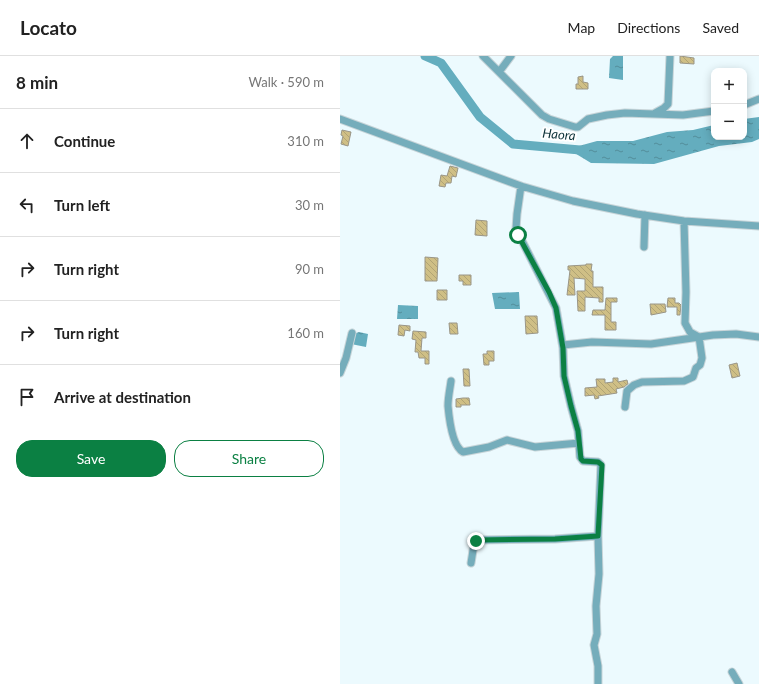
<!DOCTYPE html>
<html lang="en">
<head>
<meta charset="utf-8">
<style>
	body { margin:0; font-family:Lato,sans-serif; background:#f2f2f2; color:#222 }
	.controls { position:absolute; right:12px; top:12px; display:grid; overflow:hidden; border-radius:8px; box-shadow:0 2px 10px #0003 }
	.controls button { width:36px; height:36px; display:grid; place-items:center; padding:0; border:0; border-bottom:1px solid #e0e0e0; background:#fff; color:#222; font:20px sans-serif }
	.stop { position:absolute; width:12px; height:12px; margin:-9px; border:3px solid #0b8043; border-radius:50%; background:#fff }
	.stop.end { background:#0b8043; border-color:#fff; box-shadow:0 1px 4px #0008 }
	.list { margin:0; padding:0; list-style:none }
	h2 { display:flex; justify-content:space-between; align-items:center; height:52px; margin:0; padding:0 16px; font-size:17px }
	h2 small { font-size:13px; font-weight:400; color:#767676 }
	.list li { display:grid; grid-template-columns:26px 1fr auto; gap:12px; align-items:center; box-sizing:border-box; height:64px; padding:0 16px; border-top:1px solid #e0e0e0 }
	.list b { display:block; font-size:15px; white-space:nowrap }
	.list em { font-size:13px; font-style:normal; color:#767676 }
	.actions { display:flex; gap:8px; padding:12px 16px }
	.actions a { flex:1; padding:9px 0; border:1px solid #0b8043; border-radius:16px; text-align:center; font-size:14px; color:#0b8043 }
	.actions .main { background:#0b8043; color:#fff }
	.icon { flex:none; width:22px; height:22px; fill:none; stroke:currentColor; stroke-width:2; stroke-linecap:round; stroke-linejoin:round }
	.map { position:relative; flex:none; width:419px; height:628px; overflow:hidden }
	header { display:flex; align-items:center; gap:24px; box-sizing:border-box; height:56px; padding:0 20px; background:#fff; border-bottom:1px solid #e0e0e0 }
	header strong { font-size:19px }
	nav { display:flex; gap:22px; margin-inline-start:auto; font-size:14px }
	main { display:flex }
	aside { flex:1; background:#fff }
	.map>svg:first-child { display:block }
	.water { fill:url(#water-ripples) }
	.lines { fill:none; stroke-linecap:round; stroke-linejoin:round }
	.river { stroke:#64adbe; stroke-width:9 }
	.building { fill:url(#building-back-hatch); stroke:#9a9688 }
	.minor-casing { stroke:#c7d4d8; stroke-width:9 }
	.minor { stroke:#75adbb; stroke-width:7 }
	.route { stroke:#0b8043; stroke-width:5 }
	.labels { text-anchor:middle; stroke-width:4; stroke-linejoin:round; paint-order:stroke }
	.water-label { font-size:13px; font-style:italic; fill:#0d3239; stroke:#fff }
</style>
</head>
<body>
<header>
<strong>Locato</strong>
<nav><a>Map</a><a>Directions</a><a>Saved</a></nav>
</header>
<main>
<aside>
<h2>8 min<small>Walk · 590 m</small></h2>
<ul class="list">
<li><svg class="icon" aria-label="ahead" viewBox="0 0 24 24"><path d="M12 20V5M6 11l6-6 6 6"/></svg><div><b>Continue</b></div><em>310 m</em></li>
<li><svg class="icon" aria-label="left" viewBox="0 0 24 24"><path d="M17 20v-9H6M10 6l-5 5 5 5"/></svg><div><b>Turn left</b></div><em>30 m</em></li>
<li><svg class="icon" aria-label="right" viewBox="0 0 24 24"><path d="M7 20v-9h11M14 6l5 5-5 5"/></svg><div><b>Turn right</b></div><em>90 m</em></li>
<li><svg class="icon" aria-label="right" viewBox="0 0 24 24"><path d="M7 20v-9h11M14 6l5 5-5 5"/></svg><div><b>Turn right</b></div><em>160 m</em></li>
<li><svg class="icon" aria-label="arrive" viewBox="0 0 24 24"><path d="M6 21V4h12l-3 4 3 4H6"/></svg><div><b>Arrive at destination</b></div></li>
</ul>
<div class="actions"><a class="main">Save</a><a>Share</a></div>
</aside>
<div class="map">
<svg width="419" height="628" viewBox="0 0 419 628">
	<defs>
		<pattern id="water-ripples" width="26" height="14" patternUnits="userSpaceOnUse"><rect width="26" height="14" fill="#64adbe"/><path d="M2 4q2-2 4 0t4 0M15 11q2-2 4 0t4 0" fill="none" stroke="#528d9a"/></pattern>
		<pattern id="building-back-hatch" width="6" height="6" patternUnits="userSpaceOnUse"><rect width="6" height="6" fill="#cfbf86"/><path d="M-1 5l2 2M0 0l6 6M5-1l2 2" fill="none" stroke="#b1a474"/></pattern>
	</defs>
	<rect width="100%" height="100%" fill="#ecfafe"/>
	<!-- water -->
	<path class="water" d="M273 0H283V24L269 22 270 3Z
		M419 61V83L412 86 379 90 314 108 251 107 228 93 257 85H293L327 76 353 74 374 69V81H404V63Z
		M179 236 180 253H155L152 237Z
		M58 249 78 250V263H57Z
		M19 276 28 278 26 291 11 288 14 278Z"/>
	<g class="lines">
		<!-- river -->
		<path class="river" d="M85 0 101 7 140 61 173 88 240 94"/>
	</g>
	<!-- building -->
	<path class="building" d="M340 0 354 2V8L340 7Z
		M243 20V26L248 27V33H236V28H238V21Z
		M2 74 11 76 8 90 1 88 3 80 1 79Z
		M110 110 118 112 116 121 112 120 111 127H106L105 131 99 130 101 119 107 120Z
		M136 164 147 165V180L135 179Z
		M85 201 98 202 97 225H85Z
		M246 208H252L251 215H253V231H263V246H259V242L245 241V255H238L237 235H245V223L234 222 235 239H227L230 214H228V210L246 209Z
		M119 219H131V229H123V225H119Z
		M97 234H107V244H97Z
		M266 242H277V246H271V266H276V274H265V259H252L253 254H265Z
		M328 242H335V247H339L341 249 340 259H337V251H327Z
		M310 248H325L326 256 311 259Z
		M185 260H197L198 277 186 278Z
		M109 267H117L118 278H110Z
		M59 269 70 270V275L65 274 64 280 58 279Z
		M73 275 86 276V282H82L81 295H89V308H85V302H79L78 296H75L76 284 72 283Z
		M147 295H154V305H149V309H144L143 298H147Z
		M397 307 400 320 392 322 389 309Z
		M123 313H129L130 330H124Z
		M273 322H278V326L287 324 288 328 284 331 276 333 277 337 258 340 259 342 255 343 254 339 245 340V332L257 331 256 323H265V327L273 326Z
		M123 342H129L130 349H121V351H116V343Z"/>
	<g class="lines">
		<!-- minor casing -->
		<g class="minor-casing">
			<path id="minor" d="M143 0 202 59 209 63 235 71H238L248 63 267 59 285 57 343 59 374 55
				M159 16 171 0
				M404 49 419 43
				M315 57 324 52 328 48 330 0
				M0 63 181 130 233 145 297 158 344 165 419 170
				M181 130 177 158 176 173 216 252 223 292 224 320 231 350 238 375 240 401 243 405 258 406 261 409 258 480 259 518 256 550 257 578 254 589 258 610V628
				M304 191 305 159
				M223 289 252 286 311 288 373 279 396 278 419 281
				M0 317 6 302 12 277
				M111 325C110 333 108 341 108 350 109 361 112 390 123 396L149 391 167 384 195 391 239 387
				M285 351 287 335 294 329 302 326 344 325 353 321 356 312 360 309 362 302 359 281 350 276 345 267 346 236 344 165
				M131 507 134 488 138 484 215 483 258 480
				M392 616 399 628"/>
		</g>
		<!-- minor -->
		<use href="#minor" class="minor"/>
	</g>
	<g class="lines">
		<!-- route -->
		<path class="route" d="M136 485 138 484 215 483 258 480 262 409 258 406 243 405 241 403 238 375 231 350 224 320 223 292 216 252 209 236 178 179"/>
	</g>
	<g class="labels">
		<!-- water labels -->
		<g class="water-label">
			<text transform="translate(219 78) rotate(5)" y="5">Haora</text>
		</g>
	</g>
</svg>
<div class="controls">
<button>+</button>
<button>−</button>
</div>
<div class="stop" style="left:178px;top:179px"></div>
<div class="stop end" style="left:136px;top:485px"></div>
</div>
</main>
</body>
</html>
